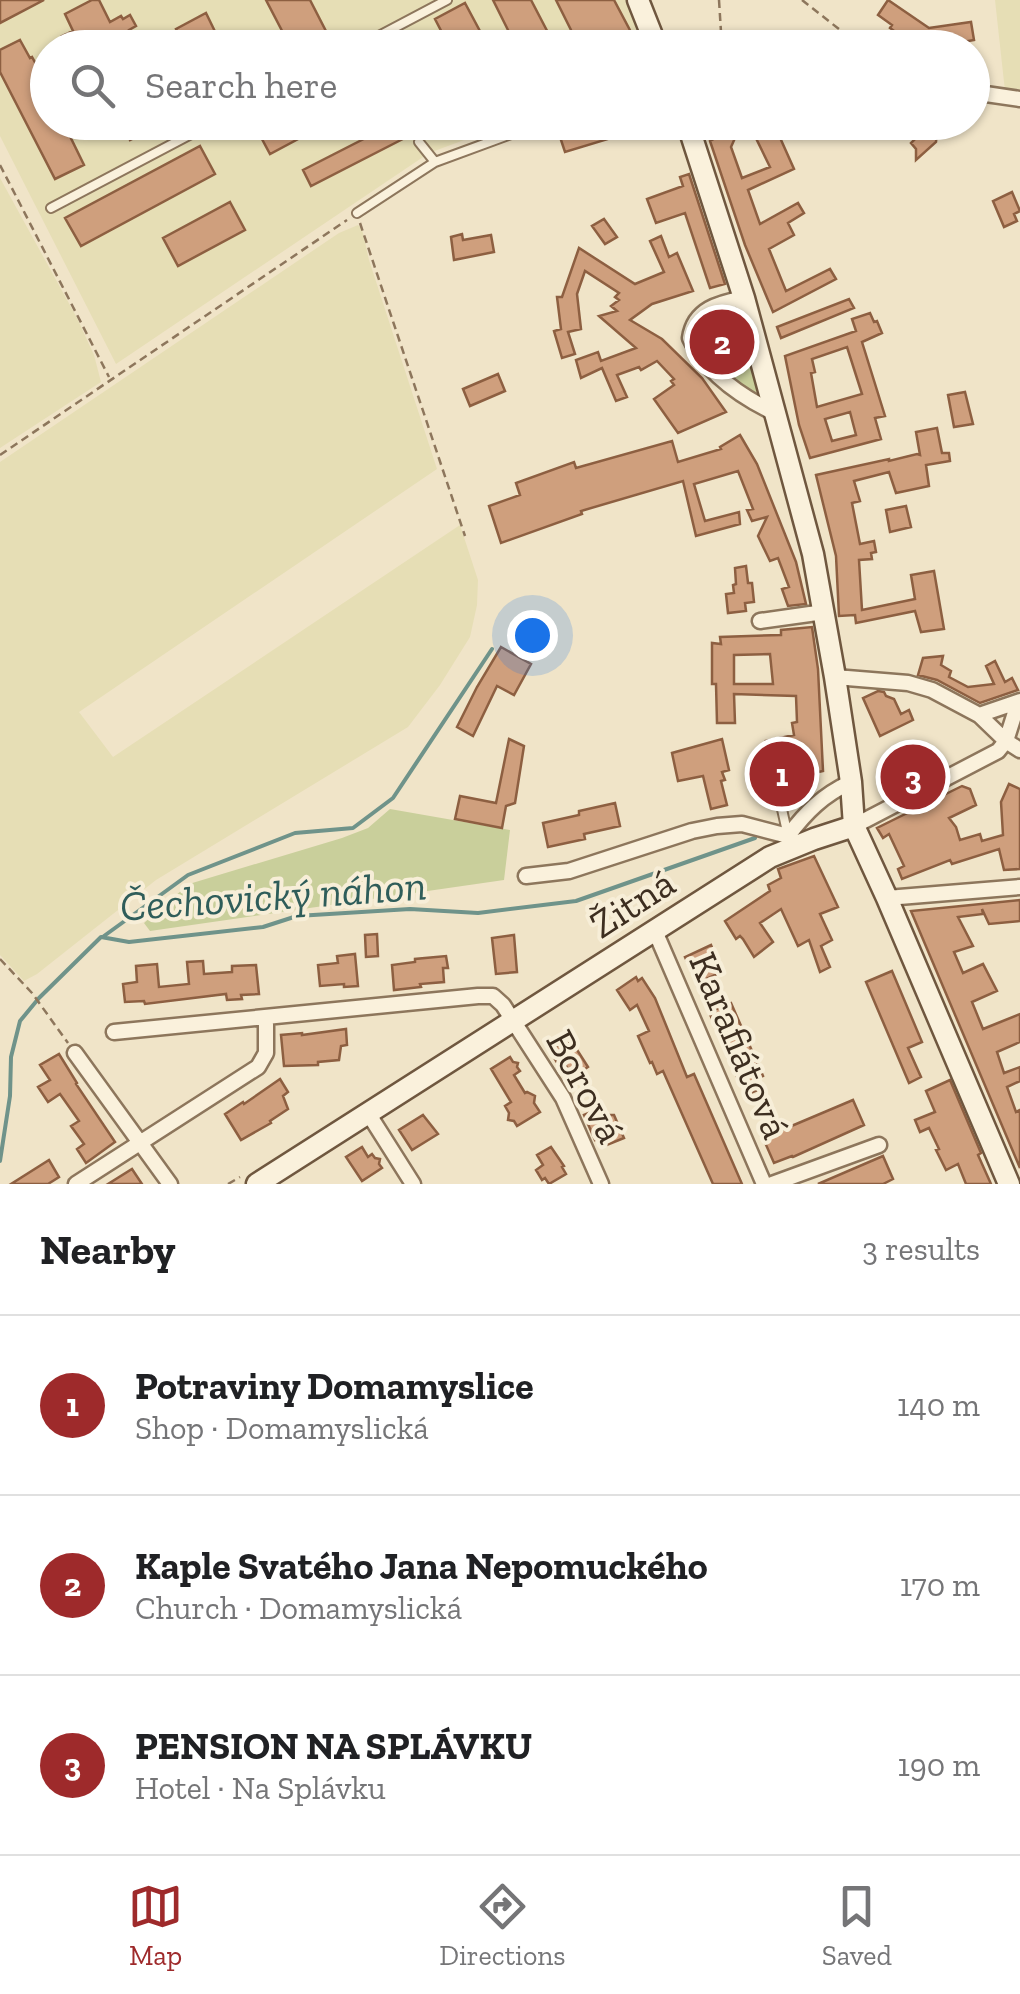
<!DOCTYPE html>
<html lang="en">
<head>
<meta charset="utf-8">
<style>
	body { margin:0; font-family:"Zilla Slab",serif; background:#f2f2f2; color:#202124 }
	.you { position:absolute; left:532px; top:635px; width:35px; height:35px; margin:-25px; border:8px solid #fff; border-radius:50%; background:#1a73e8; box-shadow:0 0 0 15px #1a73e833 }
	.badge { display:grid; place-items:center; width:65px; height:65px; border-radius:50%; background:#9e2a2b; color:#fff; font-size:32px; font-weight:700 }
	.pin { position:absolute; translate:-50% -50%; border:5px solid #fff; box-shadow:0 2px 10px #0006 }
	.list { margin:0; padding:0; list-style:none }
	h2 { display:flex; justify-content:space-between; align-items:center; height:130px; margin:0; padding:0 40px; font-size:42px }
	h2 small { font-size:32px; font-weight:400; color:#757577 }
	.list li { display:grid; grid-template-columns:65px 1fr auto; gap:30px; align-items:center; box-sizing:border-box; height:180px; padding:0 40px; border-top:2px solid #e0e0e0 }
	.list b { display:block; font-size:38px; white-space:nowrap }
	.list p { margin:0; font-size:32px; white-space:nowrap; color:#757577 }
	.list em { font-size:32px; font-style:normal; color:#757577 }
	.icon { flex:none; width:55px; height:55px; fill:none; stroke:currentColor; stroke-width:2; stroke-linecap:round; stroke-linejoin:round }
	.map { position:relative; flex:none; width:1020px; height:1184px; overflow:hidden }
	.search { position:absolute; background:#fff; box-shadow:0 2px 8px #0004; left:30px; right:30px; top:30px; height:110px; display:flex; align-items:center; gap:25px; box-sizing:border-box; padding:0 35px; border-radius:55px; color:#757577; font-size:38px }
	.sheet { height:670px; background:#fff }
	nav { display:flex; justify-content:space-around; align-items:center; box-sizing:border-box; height:140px; border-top:2px solid #e0e0e0; background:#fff; font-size:28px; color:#757577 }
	nav a { display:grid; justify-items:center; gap:5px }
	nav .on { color:#9e2a2b }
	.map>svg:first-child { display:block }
	.farmland { fill:#e6deb5 }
	.green { fill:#c9cf9b }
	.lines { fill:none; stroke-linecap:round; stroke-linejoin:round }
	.stream { stroke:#6f938a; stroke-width:4 }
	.building { fill:#cf9f7d; stroke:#8d5f41; stroke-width:2.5; fill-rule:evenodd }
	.lane-casing { stroke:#8d765c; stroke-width:12 }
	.street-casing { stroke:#8d765c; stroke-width:19 }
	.secondary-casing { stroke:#6f573f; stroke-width:25 }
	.path { stroke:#8d765c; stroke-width:2.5; stroke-dasharray:8 5; stroke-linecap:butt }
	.lane { stroke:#faf1dc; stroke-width:8 }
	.street { stroke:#faf1dc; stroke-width:14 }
	.secondary { stroke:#faf1dc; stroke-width:20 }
	.labels { text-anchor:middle; stroke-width:8; stroke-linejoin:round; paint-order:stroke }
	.street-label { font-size:40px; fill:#3d2e20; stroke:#f7eed8 }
	.water-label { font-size:42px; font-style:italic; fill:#2f5d5a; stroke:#f7eed8 }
</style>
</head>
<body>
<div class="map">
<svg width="1020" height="1184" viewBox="0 0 1020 1184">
	<rect width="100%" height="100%" fill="#f0e4c8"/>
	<!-- farmland -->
	<path class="farmland" d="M0 0H627L648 47 48 48V122L510 123 429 153 116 364 0 136Z
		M995 0H1020V93L1005 91Z
		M0 178 77 318 94 355 101 382 0 448Z
		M358 225 362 229 369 260 437 469 79 712 113 757 460 525 478 580 477 605 470 637 440 685 408 727 156 880 37 974 24 981 0 955V462L339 233Z"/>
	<!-- green -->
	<path class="green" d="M727 314 740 318 761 388 754 393C725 385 671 326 727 314Z
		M390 809 510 830 504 880 150 931 144 923 189 884 342 838 368 828Z"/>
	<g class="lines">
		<!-- stream -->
		<path class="stream" d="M104 936 188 875 295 833 353 828 393 798 492 649
			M0 1161 10 1096 11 1057 20 1021 39 998 101 937 129 942 263 927 297 916 410 909 478 913 576 901 755 838"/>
	</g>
	<!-- building -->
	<path class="building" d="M0 0H44L0 23Z
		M92 0H99L110 22 121 16 123 19 130 15 136 26 129 30 138 48H68L62 36 73 31 65 14Z
		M266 0H310L329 37 310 48H291Z
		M493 0H531L556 48H517Z
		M556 0H614L632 34 605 48H580Z
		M888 0 929 28 971 22 974 40 930 48H904L908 41 890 28 892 25 878 15Z
		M465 3 489 48H450L435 19Z
		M206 13 223 48H185L176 29Z
		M407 33 415 48H380Z
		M20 40 30 58 32 57 37 66 35 68 48 93V122H63L84 165 55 179 0 72V50Z
		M121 122H165L130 140Z
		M262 122H330L270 154 255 126Z
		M397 122H436L311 186 303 170Z
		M587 122H637V123L607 135 608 139 565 152 558 131Z
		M723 122H773L794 169 748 190 760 224 798 203 804 213 788 223 794 235 769 249 786 291 830 269 836 279 773 312 745 245 710 141 727 132ZM751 128 770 167 742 178 731 147 735 138Z
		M919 122H930L937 131 936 142 916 160V149L911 143 918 136Z
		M200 146 215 174 81 246 65 218Z
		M689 174 725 284 710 288 685 213 656 223 647 199 683 186 680 177Z
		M1012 192 1020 211 1014 214 1017 221 1004 227 993 201Z
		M230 202 245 230 178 266 163 238Z
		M604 219 617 237 605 244 592 226Z
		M462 234 463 240 491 235 494 252 454 260 451 237Z
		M661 236 669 257 677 253 693 291 652 304 630 320 662 339 702 378 726 412 678 433 654 399 674 385 671 381 674 379 657 361 641 370 639 367 617 375 627 397 616 401 602 368 581 378 576 360 598 352 601 361 636 348 599 316 617 311 611 306 619 300 615 297 619 293 585 271 577 294 581 329 568 332 575 354 562 358 554 331 561 329 557 297H562L579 248 635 284 664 272 650 241Z
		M849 299 854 308 781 338 777 327Z
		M870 313 874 322 877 321 882 333 862 342 885 416 875 418 881 439 810 458 799 425 785 356 856 331 852 319ZM847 347 862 394 817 407 811 373 815 372 812 359ZM850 412 856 435 832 441 825 419Z
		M498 374 505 391 470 406 463 389Z
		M965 392 973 424 954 427 948 395Z
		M937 428 942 453H949L950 461 926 465 929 486 896 493 889 472 854 481 860 501 852 503 860 544 874 541 876 552 871 553 872 559 859 560 862 610 915 599 911 575 934 571 944 629 921 632 915 611 856 623 855 615 839 616 836 556 816 475 889 459V461L917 454 920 455 916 432Z
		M740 435 757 464 796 562 806 604 788 606 782 589 789 587 778 558 770 561 758 536 767 517 752 521 747 510 753 509 738 471 694 484 705 521 739 512 740 524 696 536 683 481 581 511 582 514 501 543 489 506 520 495 516 483 574 462 576 468 672 441 678 462 721 449 720 447Z
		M906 506 911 527 890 532 886 510Z
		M746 566 748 583H752L754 602 745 603 746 611 728 613 726 594 734 593 733 585 736 584 735 568Z
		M812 627 818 669 823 771 765 784 758 752 769 750 766 741 794 735 792 723 797 722 796 696 734 694 735 723H717L716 684H712V643L721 644 720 637 781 635V630ZM770 654 773 684H734V655Z
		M501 647 531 664 514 695 497 686 473 736 457 727 477 687Z
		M943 656 941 665 951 671 949 677 968 687 994 684 986 666 995 661 1005 682 1012 678 1018 690 980 703 937 680 918 675 923 658Z
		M878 691 884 692 886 696 894 699 901 714 909 710 913 720 880 736 863 698Z
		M509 739 524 746 515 803 506 806 502 828 455 819 460 796 496 803Z
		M722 739 729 770 722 772 725 780 721 781 727 805 711 809 703 776 678 781 672 753Z
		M912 744 929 775 909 784 890 752Z
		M1009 784 1020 789V869L1004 870 999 849 952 864 950 860 902 879 898 869 904 866 889 834 883 838 877 828 962 786 970 789 976 805 949 818 956 827 960 840 980 834 982 841 1003 835 1001 802Z
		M615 803 620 826 584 834 585 839 548 847 543 823 579 815V811Z
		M814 856 838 907 820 914 832 940 821 946 830 967 820 972 809 940 798 946 781 909 760 923 773 942 754 957 743 939 740 936 736 939 725 921 770 891 768 885 781 878 778 869Z
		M1020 900V921L989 924 982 909 983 914 958 917 973 946 954 952 963 973 983 964 997 991 972 1002 983 1029 1020 1014V1042L997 1052 1004 1073 1020 1067V1081L1007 1087 1016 1112 1020 1110V1168L911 911Z
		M377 934 378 956 366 957 365 935Z
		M514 935 517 972 496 974 492 938Z
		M711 945 722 972 697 983 685 957Z
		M355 954 358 986 344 987V984L320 986 318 965 338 963 337 956Z
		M446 956 448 968H443L444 982 420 984 421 987 394 990 392 965 415 962V959Z
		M203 961 204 974 232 972V966L256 965 259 994 241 995 242 999 227 1000 226 994 145 1004 144 1001 125 1002 123 984 137 982 136 966 157 964 159 987 189 984 187 962Z
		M892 971 922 1042 908 1048 921 1077 909 1083 866 982Z
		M636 977 638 981 642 978 655 998 687 1077 694 1074 742 1184H713L663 1071 657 1074 652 1062 650 1063 638 1036 649 1031 637 1005 630 1010 617 990Z
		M731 1003 763 1076 756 1080 760 1089 748 1094 745 1084 741 1086 709 1012Z
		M346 1029 347 1045 341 1046 339 1060 318 1062V1065L284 1066 281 1035 302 1033V1035Z
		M563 1042 574 1045 588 1067 573 1077 566 1066 561 1069 550 1051Z
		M59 1054 77 1083 76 1084 115 1142 86 1163 77 1149 84 1144 71 1126 79 1121 60 1094 48 1102 38 1087 50 1080 40 1065Z
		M510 1057 513 1062 518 1063 517 1067 520 1071 514 1075 525 1093 527 1092 535 1096 534 1103 540 1112 517 1126 514 1121 508 1120 509 1113 505 1106 511 1102 491 1069Z
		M280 1079 288 1092 283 1096 288 1109 270 1121 271 1123 241 1140 225 1114 243 1102 244 1104Z
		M950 1080 981 1153 978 1155 991 1184H966L958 1164 946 1170 936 1150 939 1149 929 1128 920 1132 915 1120 935 1112 926 1091Z
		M853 1100 864 1125 793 1157 792 1156 774 1163 763 1138Z
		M598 1109 604 1115H614L624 1138 607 1145 603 1136 595 1140 584 1115Z
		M423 1115 438 1134 412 1150 399 1130Z
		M362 1147 368 1157 372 1154 375 1158 380 1159 379 1164 382 1168 362 1181 346 1157Z
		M551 1147 564 1166 562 1167 566 1174 549 1184 545 1178 542 1180 536 1170 543 1165 537 1155Z
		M883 1156 893 1179 883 1184H818Z
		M49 1160 59 1177 48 1184H11Z
		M132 1169 142 1184H108Z"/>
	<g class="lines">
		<!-- lane casing -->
		<g class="lane-casing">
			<path id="lane" d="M356 48 447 0
				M419 142 435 162
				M51 208 214 122
				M357 213 435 162 544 122
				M777 787 788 836"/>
		</g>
		<!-- street casing -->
		<g class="street-casing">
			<path id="street" d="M972 92 1020 99
				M744 298C719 303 694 309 690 338 706 373 743 398 777 414
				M760 621 824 612
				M835 677 908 683 932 690 979 715 1006 741 1020 750
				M979 715 1020 701
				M854 826 998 751 1006 741 1018 703
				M789 843 788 836C806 812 823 795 851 782
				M526 876 569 871 692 831 717 826 742 824 788 836
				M887 898 1020 887
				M655 931 764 1184
				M114 1032 478 996H493L503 1005 563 1098 601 1184
				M75 1053 170 1184
				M368 1113 413 1184
				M76 1184 258 1067 266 1053V1017
				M772 1184 879 1145"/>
		</g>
		<!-- secondary casing -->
		<g class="secondary-casing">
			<path id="secondary" d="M638 0 657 48
				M687 122 744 298 813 554 835 677 851 782 854 826 887 898 1009 1184
				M257 1184 770 857 814 839 854 826"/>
		</g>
		<!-- path -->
		<path class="path" d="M719 0 722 48
			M802 0 863 48
			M0 165 109 377
			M360 223 465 536
			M0 455 347 220
			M0 959 32 993 68 1043
			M228 1184 240 1177"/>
		<!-- lane -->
		<use href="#lane" class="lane"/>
		<!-- street -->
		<use href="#street" class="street"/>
		<!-- secondary -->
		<use href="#secondary" class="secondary"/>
	</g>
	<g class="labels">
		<!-- street labels -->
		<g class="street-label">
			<text transform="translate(632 903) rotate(-33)" y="14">Žitná</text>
			<text transform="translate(740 1045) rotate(67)" y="14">Karafiátová</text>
			<text transform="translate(586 1086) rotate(62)" y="14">Borová</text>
		</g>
		<!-- water labels -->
		<g class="water-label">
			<text transform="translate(273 895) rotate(-4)" y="15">Čechovický náhon</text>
		</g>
	</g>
</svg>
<div class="you"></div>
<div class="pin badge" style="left:782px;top:774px">1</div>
<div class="pin badge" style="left:722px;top:342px">2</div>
<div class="pin badge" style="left:913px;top:777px">3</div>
<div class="search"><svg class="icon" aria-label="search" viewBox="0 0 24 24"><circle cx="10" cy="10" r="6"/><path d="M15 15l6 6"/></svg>Search here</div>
</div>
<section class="sheet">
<h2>Nearby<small>3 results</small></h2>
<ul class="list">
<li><span class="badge">1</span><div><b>Potraviny Domamyslice</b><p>Shop · Domamyslická</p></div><em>140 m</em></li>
<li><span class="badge">2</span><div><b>Kaple Svatého Jana Nepomuckého</b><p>Church · Domamyslická</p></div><em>170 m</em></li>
<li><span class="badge">3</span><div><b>PENSION NA SPLÁVKU</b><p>Hotel · Na Splávku</p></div><em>190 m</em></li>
</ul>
</section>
<nav>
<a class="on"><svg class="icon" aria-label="map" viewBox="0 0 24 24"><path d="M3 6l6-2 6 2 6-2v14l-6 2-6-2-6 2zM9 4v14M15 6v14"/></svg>Map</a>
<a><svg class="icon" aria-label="directions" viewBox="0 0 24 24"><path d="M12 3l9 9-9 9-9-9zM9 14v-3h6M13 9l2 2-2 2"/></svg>Directions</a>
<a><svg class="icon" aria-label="saved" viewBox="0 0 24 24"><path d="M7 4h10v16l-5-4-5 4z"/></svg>Saved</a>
</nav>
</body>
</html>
